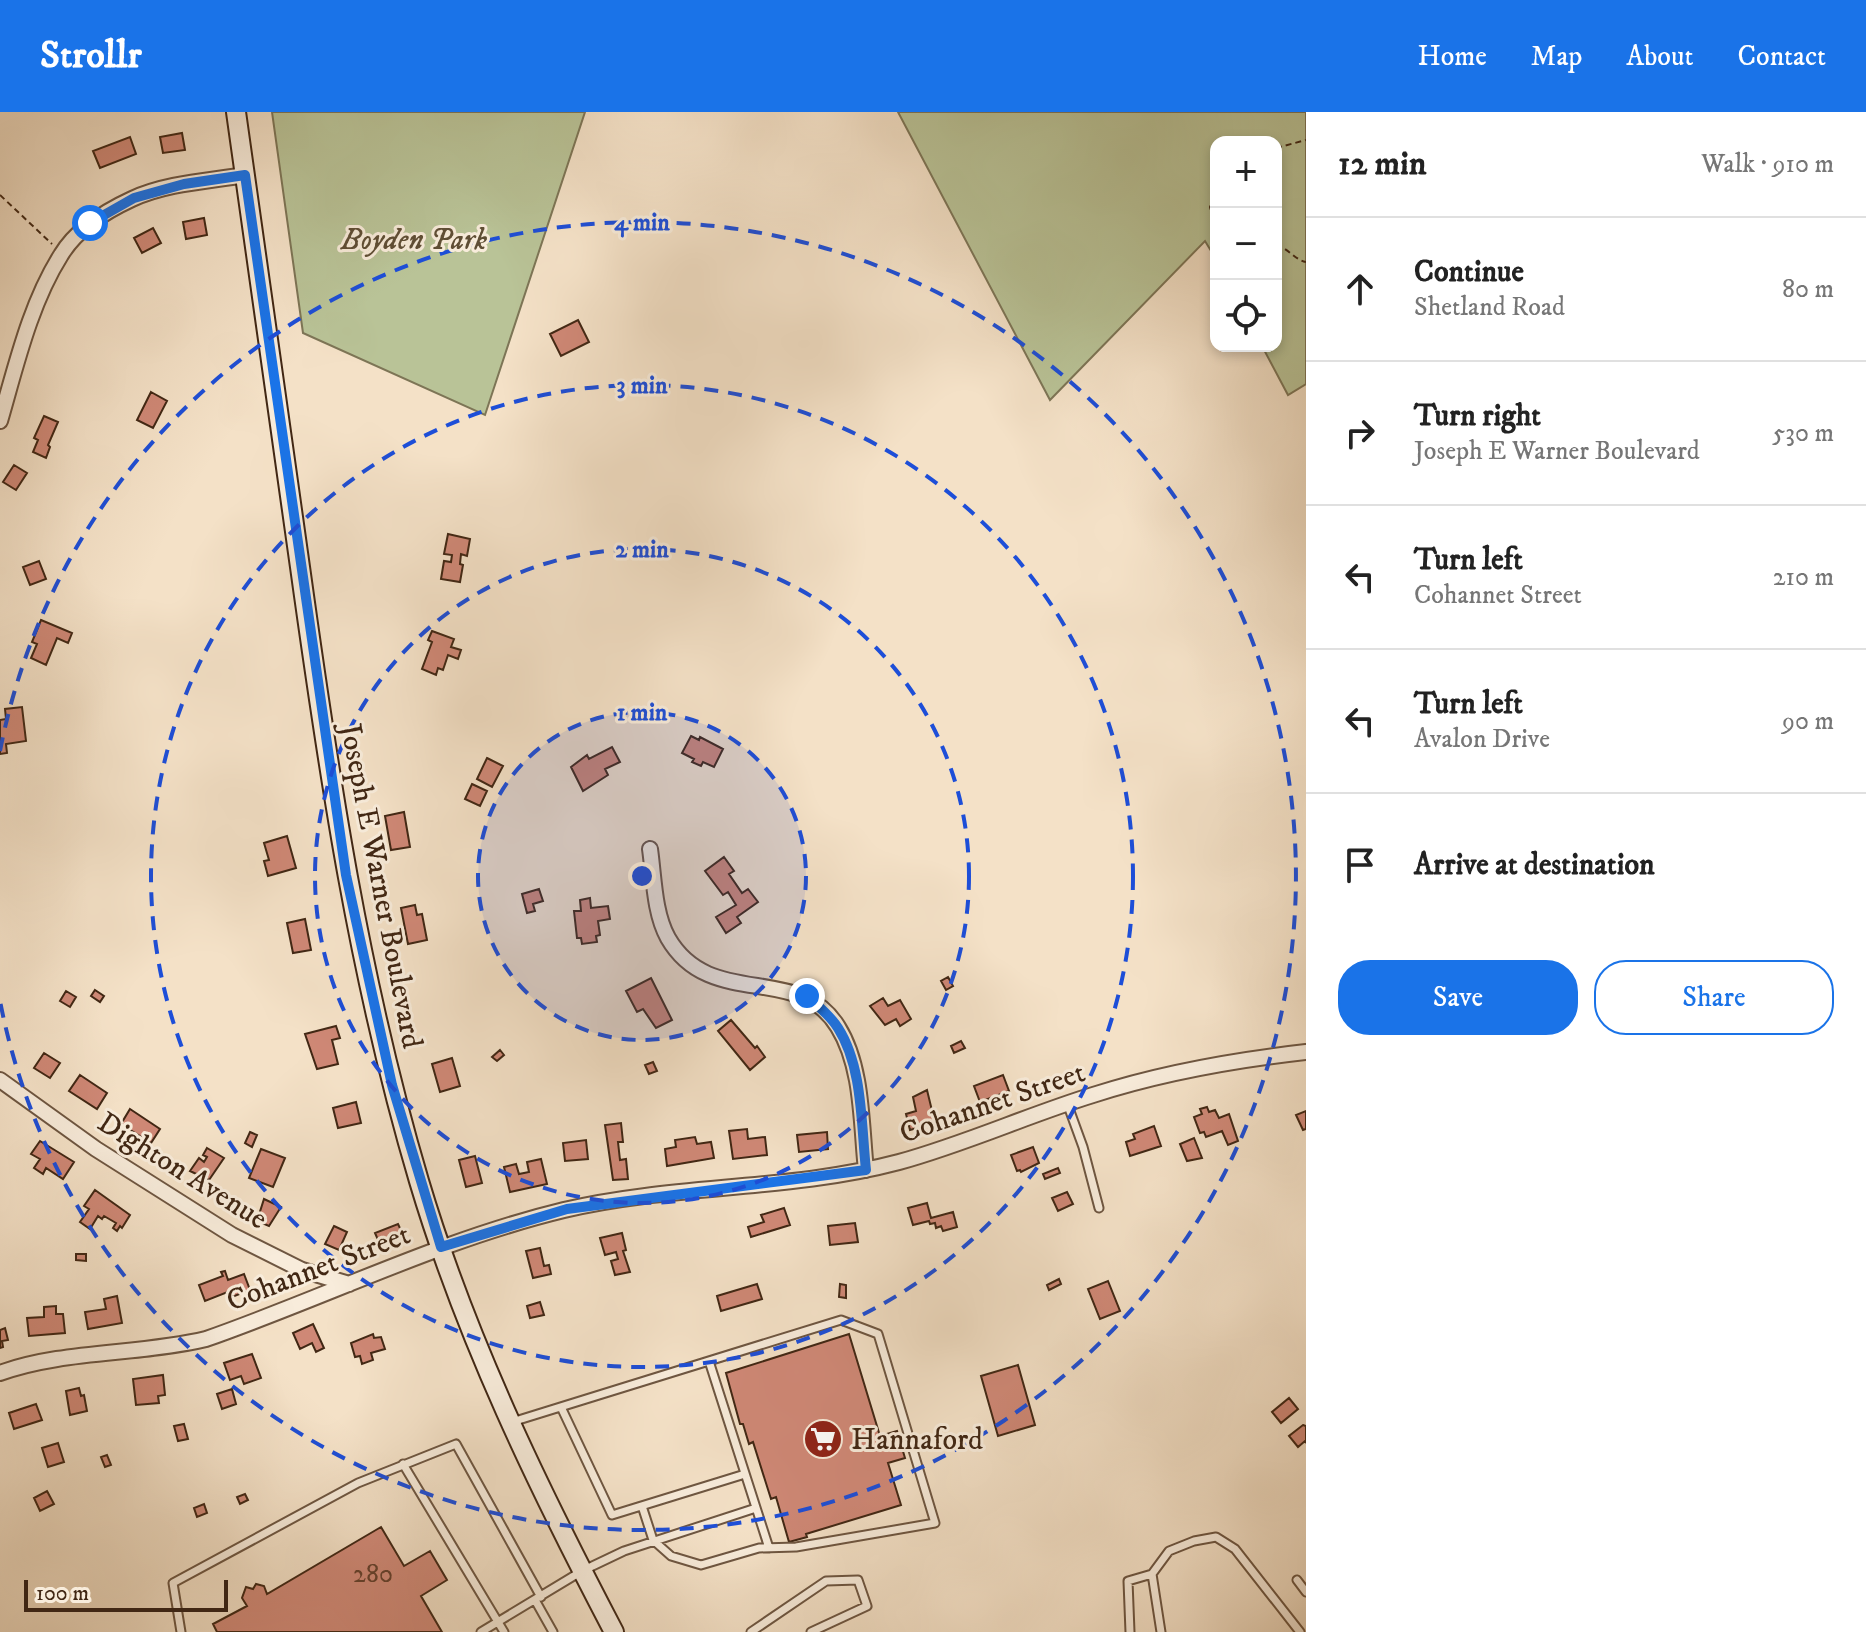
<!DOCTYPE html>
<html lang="en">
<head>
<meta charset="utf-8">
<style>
	body { margin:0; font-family:"IM FELL DW Pica",serif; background:#f6f6f6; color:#222 }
	.controls { position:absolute; right:24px; top:24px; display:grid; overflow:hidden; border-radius:16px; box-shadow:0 4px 12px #0003 }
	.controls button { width:72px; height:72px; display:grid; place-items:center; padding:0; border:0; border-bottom:2px solid #e0e0e0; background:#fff; color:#222; font:40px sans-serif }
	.scale { position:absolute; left:24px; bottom:20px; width:204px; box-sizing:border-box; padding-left:8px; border:4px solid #412714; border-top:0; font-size:22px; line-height:28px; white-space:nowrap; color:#412714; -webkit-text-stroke:6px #f8ecdb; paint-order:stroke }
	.stop { position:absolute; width:24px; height:24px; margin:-18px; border:6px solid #1a73e8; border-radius:50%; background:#fff }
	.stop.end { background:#1a73e8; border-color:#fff; box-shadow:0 2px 8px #0008 }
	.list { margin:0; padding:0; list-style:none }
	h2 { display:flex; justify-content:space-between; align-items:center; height:104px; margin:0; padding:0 32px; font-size:34px }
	h2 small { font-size:26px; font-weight:400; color:#767676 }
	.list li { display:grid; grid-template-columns:52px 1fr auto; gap:24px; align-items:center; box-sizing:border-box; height:144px; padding:0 32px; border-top:2px solid #e0e0e0 }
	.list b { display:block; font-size:30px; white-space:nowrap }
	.list p { margin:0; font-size:26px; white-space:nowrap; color:#767676 }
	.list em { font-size:26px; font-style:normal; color:#767676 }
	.actions { display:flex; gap:16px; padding:24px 32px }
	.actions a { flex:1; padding:18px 0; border:2px solid #1a73e8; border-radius:32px; text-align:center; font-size:28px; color:#1a73e8 }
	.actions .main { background:#1a73e8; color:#fff }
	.icon { flex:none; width:44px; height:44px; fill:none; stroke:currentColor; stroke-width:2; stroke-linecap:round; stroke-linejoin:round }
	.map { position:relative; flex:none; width:1306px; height:1520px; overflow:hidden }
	header { display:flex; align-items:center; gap:48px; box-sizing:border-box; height:112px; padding:0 40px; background:#1a73e8; color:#fff }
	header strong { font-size:38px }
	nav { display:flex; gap:44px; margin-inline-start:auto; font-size:28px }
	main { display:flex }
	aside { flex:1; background:#fff }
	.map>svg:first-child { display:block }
	.green { fill:#b9c397; stroke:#7d7556; stroke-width:2 }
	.building { fill:#cf8876; stroke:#412714; stroke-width:2 }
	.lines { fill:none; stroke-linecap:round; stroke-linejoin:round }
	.lane-casing { stroke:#6e5641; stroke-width:11 }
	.street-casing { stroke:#6e5641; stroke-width:18 }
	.secondary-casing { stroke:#412714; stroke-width:22 }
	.path { stroke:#412714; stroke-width:2; stroke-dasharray:6 4; stroke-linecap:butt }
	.lane { stroke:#f8ecdb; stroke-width:7 }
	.street { stroke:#f8ecdb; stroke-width:14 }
	.secondary { stroke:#f8ecdb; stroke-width:18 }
	.route { stroke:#1a73e8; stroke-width:10 }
	.ring { fill:none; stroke:#1d4ed8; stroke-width:4; stroke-dasharray:14 10 }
	.labels { text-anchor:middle; stroke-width:6; stroke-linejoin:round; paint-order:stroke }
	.number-label { font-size:26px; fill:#643f2c }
	.park-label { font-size:30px; font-style:italic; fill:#5f4e35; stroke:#f8ecdb }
	.street-label { font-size:30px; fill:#412714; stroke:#f8ecdb }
	.poi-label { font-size:30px; fill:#412714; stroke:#f8ecdb; text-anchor:start }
	.centre { fill:#1d4ed8; stroke:#f8ecdb; stroke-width:4 }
	.ring-label { font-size:24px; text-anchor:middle; font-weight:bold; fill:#1d4ed8; stroke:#f8ecdb; stroke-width:6; stroke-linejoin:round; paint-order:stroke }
</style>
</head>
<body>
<header>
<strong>Strollr</strong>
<nav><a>Home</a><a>Map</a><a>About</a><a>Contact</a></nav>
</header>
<main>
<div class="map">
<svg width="1306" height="1520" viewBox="0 0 1306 1520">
	<rect width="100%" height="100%" fill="#f4e1c7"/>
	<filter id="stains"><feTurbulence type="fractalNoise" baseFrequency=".0025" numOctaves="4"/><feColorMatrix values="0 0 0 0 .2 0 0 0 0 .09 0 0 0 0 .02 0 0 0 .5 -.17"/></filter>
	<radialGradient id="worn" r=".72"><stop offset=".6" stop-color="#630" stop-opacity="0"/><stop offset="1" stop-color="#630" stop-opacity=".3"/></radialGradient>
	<!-- green -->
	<path class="green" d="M272 0H585L485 303 303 221Z
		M898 0H1306V272L1288 283 1262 234H1276V30H1216V147L1205 129 1050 288Z"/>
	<!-- building -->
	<path class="building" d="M182 21 185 38 163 41 160 25Z
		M130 25 136 42 100 56 93 39Z
		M204 106 207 123 186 127 183 110Z
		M153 116 161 131 142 141 134 126Z
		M578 208 589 230 561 244 550 222Z
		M151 280 167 289 153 316 137 308Z
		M44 304 58 310 48 333 50 335 46 346 33 340 38 328 34 326Z
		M14 353 27 361 16 378 3 370Z
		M448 422 470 427 467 444 461 442 460 452 463 453 460 470 441 467 444 449 451 450 452 443 444 442Z
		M39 449 46 467 30 473 23 455Z
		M41 508 72 521 68 531 57 526 46 553 31 546 37 532 32 530Z
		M432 519 454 527 451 535 461 538 458 547 448 543 443 558 438 556 436 563 422 557 432 530 428 528Z
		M22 595 26 629 6 632 7 641 0 642V608L6 607 5 597Z
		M691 624 699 628 700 625 723 637 714 655 703 650 701 654 692 650 694 647 682 641Z
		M612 635 620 650 605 657 608 663 583 679 571 655 587 643 589 647Z
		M487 646 503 654 492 675 477 667Z
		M472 672 487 679 480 694 465 687Z
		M404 700 410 735 391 738 385 704Z
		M287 724 296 756 268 764 264 749 269 748 264 731Z
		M724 745 734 759 729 762 742 781 748 777 758 790 737 805 741 811 726 821 716 805 736 793 728 780 723 783 705 759Z
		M539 777 543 789 533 792 535 799 527 801 522 782Z
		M590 786 591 796 608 794 610 807 598 809 600 823 596 824 597 830 582 832 581 826H577L574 799H581L580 788Z
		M415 793 417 803 422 802 427 828 408 832 401 796Z
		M305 807 311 838 293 841 287 811Z
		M948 865 953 874 946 878 941 869Z
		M651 866 672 908 656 916 643 897 637 900 626 879Z
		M95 878 104 884 100 890 91 884Z
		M66 879 76 885 70 895 60 889Z
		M883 886 888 894 900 888 911 907 900 914 896 907 885 913 870 894Z
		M731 908 755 936 757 934 765 945 750 958 718 919Z
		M336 914 340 926 332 928 338 952 317 957 305 922Z
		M961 929 965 936 954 941 951 934Z
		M500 938 504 943 497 949 492 945Z
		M44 941 60 951 50 966 34 956Z
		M452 946 460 974 440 980 432 952Z
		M653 950 657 959 649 962 645 953Z
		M80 963 107 981 97 997 69 979Z
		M1003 963 1009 979 980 990 974 974Z
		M927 978 935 1011 910 1018 906 1002 916 999 913 985Z
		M356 990 361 1011 338 1016 333 996Z
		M1207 995 1209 1000 1215 998 1219 1006 1229 1002 1238 1029 1228 1033 1222 1019 1206 1025 1204 1020 1200 1021 1194 1005 1202 1002 1200 997Z
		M130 997 160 1017 151 1031 121 1012Z
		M1306 999V1017L1303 1018 1296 1003Z
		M621 1011 623 1030H618L620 1048 626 1047 628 1067 613 1068 605 1013Z
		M1154 1014 1161 1034 1130 1044 1126 1030 1135 1027 1133 1022Z
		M747 1017 748 1027 765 1025 767 1043 733 1047 729 1019Z
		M250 1020 257 1023 252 1035 245 1031Z
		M827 1020 828 1037 799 1040 797 1023Z
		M695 1025 697 1032 711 1030 714 1046 667 1054 665 1037 676 1035 675 1028Z
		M1194 1026 1202 1046 1187 1049 1180 1032Z
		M586 1028 588 1047 565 1049 563 1031Z
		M40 1029 74 1050 63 1067 46 1056 43 1062 34 1056 40 1047 31 1042Z
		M1033 1035 1039 1051 1021 1060 1020 1058 1017 1059 1011 1043Z
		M207 1036 224 1046 209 1068 190 1059 199 1046 204 1050 207 1045 203 1043Z
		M261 1037 285 1046 273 1075 249 1066Z
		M475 1044 482 1071 466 1075 459 1048Z
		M541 1047 547 1072 510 1080 504 1055 516 1052 519 1062 529 1060 527 1050Z
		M1058 1056 1060 1061 1045 1067 1043 1062Z
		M95 1078 130 1103 122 1116 120 1114 117 1119 113 1116 116 1111 104 1104 102 1107 98 1104 90 1117 80 1110 89 1097 84 1094Z
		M1067 1080 1073 1092 1058 1099 1052 1086Z
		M264 1087 281 1095 269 1114 257 1109Z
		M927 1091 931 1106 953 1100 957 1115 943 1119 941 1114 936 1116 935 1111 930 1112 929 1109 913 1113 908 1096Z
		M784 1096 790 1113 751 1125 748 1115 764 1110 761 1103Z
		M855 1111 858 1130 830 1133 828 1114Z
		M398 1112 405 1127 382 1137 375 1121Z
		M334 1114 347 1120 339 1138 325 1132Z
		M622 1121 626 1138 623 1139 630 1160 615 1163 611 1149 618 1147 616 1140 605 1143 600 1126Z
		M540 1136 544 1154 549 1153 551 1162 533 1166 526 1139Z
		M76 1142H86V1149L76 1148Z
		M225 1159 228 1168 244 1162 250 1178 232 1185 230 1179 205 1189 199 1173 223 1164 221 1160Z
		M1059 1167 1061 1172 1049 1178 1047 1173Z
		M1108 1169 1120 1199 1100 1207 1088 1177Z
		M757 1172 762 1187 721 1199 717 1184Z
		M840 1172 846 1173V1186L839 1185Z
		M117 1184 122 1211 88 1217 85 1200 106 1197 104 1187Z
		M540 1190 544 1203 530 1206 527 1194Z
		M56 1194V1202H63L65 1221 29 1224 27 1206 44 1205V1195Z
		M313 1212 324 1236 316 1240 312 1231 300 1237 293 1221Z
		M5 1216 8 1228 2 1229 3 1235 0 1236V1218Z
		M373 1222 374 1226 381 1225 385 1237 371 1241 373 1248 362 1252 360 1244 355 1245 351 1231Z
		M849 1222 880 1324 897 1319 905 1346 888 1351 901 1393 806 1422 807 1425 789 1430 776 1385 771 1387 753 1330 749 1332 743 1312H740L726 1261Z
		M252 1242 261 1266 244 1272 241 1264 230 1268 224 1251Z
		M1018 1253 1035 1313 998 1324 981 1264Z
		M163 1263 165 1283 158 1284 159 1291 136 1293 133 1267Z
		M79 1276 81 1284 84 1283 87 1299 70 1303 66 1279Z
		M232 1277 236 1292 222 1297 217 1282Z
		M1289 1286 1298 1297 1281 1311 1272 1300Z
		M36 1292 42 1308 14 1317 9 1301Z
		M184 1312 188 1327 178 1329 174 1314Z
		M1303 1313 1306 1314V1331L1305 1329 1298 1335 1289 1324Z
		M58 1331 64 1350 48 1355 42 1336Z
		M107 1343 111 1353 105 1355 101 1345Z
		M47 1379 54 1392 40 1399 34 1386Z
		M245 1382 248 1388 240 1392 237 1385Z
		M204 1392 207 1401 197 1405 194 1396Z
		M381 1415 404 1454 430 1439 447 1468 421 1484 442 1520H217L213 1512 247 1494 242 1486 246 1475 253 1477 256 1472 264 1474 267 1482Z"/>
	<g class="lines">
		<!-- lane casing -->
		<g class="lane-casing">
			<path id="lane" d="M1067 991 1083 1035 1099 1096
				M709 1249 769 1436
				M561 1295 612 1403 745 1362
				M512 1310 841 1208 878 1222 935 1411 796 1435 759 1436 701 1453 671 1444 653 1428 642 1394
				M403 1352 504 1520
				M1152 1462 1161 1520
				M1297 1468 1306 1480
				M535 1488 553 1520
				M181 1520 173 1471 358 1371 456 1332 541 1485
				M481 1520 582 1459 624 1439 756 1396
				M751 1520 826 1469 858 1468 867 1494 811 1520
				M1130 1520 1128 1469 1152 1462 1169 1439 1194 1429 1216 1425 1235 1437 1300 1520"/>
		</g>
		<!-- street casing -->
		<g class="street-casing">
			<path id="street" d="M0 309C16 254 30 192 61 143 76 118 106 99 132 87 166 71 209 69 245 63
				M650 737C654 765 654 801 668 826 710 899 799 850 838 915 863 955 861 1013 866 1058
				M0 968 96 1037 232 1123 302 1158 349 1172
				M0 1261C63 1238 140 1243 206 1227 326 1185 440 1128 564 1098 674 1072 790 1079 899 1050 965 1032 1028 1003 1093 983 1161 961 1235 948 1306 940"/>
		</g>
		<!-- secondary casing -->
		<g class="secondary-casing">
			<path id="secondary" d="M236 0C258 152 279 304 300 455 329 664 359 867 419 1069 466 1227 538 1375 614 1520"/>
		</g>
		<!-- path -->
		<path class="path" d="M1276 36 1306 28
			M0 83 52 132
			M1216 83 1210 95 1216 119
			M1276 133C1288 136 1295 148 1306 150"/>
		<!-- lane -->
		<use href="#lane" class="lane"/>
		<!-- street -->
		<use href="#street" class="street"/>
		<!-- secondary -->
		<use href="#secondary" class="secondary"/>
	</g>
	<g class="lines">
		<!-- route -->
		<path class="route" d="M90 111 134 86 184 72 245 63 346 763 392 973 441 1135 567 1097 866 1058C861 1013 863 955 838 916 830 903 818 894 807 884"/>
	</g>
	<!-- distance rings -->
	<circle cx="642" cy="764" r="164" fill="#1d4ed8" fill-opacity=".12"/>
	<g class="ring">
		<circle cx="642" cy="764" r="164"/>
		<circle cx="642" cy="764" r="327"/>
		<circle cx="642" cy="764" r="491"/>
		<path d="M0 639A654 654 0 1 1 0 889"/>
	</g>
	<!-- icons -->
	<defs>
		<g id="supermarket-disc" transform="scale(2)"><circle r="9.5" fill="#8f2418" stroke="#f8ecdb"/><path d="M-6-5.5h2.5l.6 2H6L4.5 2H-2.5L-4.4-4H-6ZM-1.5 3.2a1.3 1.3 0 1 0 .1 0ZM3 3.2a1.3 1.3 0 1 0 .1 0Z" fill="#fff"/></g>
	</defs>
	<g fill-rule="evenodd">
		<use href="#supermarket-disc" x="823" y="1327"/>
	</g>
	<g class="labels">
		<!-- number labels -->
		<g class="number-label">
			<text x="373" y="1470">280</text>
		</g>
		<!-- park labels -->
		<g class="park-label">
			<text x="414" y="137">Boyden Park</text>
		</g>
		<!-- street labels -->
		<g class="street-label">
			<text transform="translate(382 774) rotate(79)" y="10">Joseph E Warner Boulevard</text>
			<text transform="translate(992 990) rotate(-19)" y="10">Cohannet Street</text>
			<text transform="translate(183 1058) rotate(32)" y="10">Dighton Avenue</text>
			<text transform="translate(318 1155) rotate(-21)" y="10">Cohannet Street</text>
		</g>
		<!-- poi labels -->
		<g class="poi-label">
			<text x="851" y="1337">Hannaford</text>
		</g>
	</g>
	<circle cx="642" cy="764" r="12" class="centre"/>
	<g class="ring-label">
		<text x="642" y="118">4 min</text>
		<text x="642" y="281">3 min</text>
		<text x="642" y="445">2 min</text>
		<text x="642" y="608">1 min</text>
	</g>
	<rect width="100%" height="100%" filter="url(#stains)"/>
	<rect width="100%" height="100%" fill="url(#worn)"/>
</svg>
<div class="controls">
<button>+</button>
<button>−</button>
<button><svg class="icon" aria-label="locate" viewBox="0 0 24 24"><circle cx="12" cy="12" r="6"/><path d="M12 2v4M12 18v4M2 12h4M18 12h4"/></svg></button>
</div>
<div class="scale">100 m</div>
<div class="stop" style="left:90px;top:111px"></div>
<div class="stop end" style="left:807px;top:884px"></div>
</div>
<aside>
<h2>12 min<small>Walk · 910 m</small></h2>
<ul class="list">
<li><svg class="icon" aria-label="ahead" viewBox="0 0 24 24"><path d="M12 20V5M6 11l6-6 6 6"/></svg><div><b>Continue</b><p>Shetland Road</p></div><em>80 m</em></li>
<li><svg class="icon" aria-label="right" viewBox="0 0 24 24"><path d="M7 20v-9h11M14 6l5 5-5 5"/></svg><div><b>Turn right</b><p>Joseph E Warner Boulevard</p></div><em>530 m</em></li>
<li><svg class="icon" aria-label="left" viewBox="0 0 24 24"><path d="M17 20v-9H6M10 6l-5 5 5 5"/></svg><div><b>Turn left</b><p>Cohannet Street</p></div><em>210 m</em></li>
<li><svg class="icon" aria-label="left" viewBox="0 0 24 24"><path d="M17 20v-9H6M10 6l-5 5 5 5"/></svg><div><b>Turn left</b><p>Avalon Drive</p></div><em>90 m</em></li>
<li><svg class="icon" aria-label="arrive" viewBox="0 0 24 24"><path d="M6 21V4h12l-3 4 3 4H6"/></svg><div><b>Arrive at destination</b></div></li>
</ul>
<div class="actions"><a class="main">Save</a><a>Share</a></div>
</aside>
</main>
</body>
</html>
